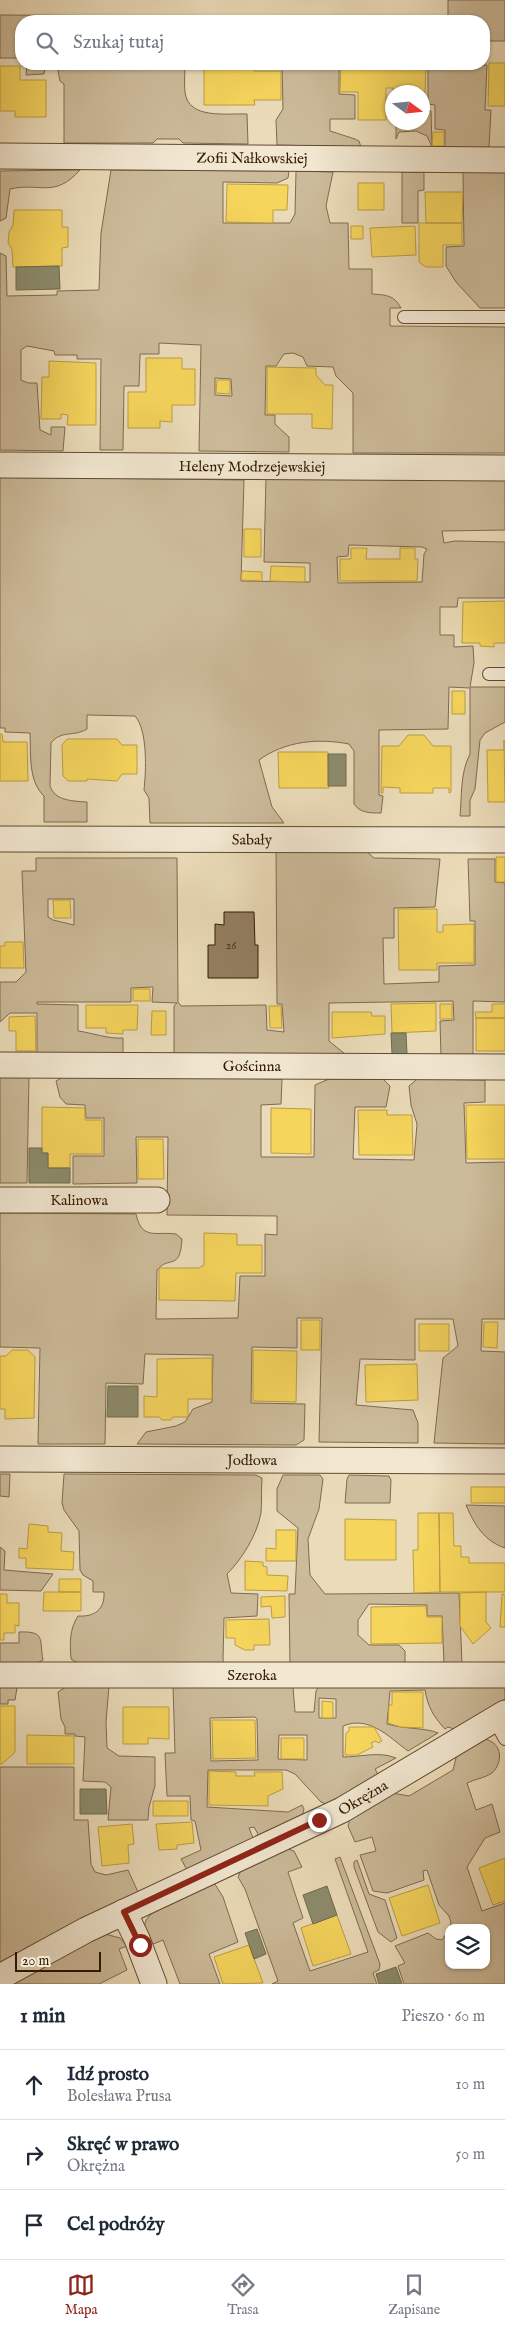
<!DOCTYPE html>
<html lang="pl">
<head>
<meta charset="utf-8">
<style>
	body { margin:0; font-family:"IM FELL English",serif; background:#f6f6f7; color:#1f2937 }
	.controls { position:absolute; right:15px; bottom:15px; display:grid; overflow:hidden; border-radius:10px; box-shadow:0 1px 4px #0004 }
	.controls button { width:45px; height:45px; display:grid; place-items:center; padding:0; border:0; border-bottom:1px solid #e0e1e3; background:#fff; color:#1f2937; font:25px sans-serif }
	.compass { position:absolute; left:385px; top:85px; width:45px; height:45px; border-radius:50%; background:#fff; box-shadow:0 1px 4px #0004; rotate:105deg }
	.scale { position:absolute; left:15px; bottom:12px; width:86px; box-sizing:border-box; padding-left:5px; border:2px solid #331a01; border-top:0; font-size:14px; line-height:18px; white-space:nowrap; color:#331a01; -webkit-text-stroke:4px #f2e8d2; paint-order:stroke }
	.stop { position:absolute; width:15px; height:15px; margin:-11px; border:4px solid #8f2418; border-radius:50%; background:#fff }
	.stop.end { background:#8f2418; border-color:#fff; box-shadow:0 1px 5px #0008 }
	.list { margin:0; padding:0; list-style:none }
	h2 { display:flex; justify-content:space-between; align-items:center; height:65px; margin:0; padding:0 20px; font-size:21px }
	h2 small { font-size:16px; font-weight:400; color:#747a83 }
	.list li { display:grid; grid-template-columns:32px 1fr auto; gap:15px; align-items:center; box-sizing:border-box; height:70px; padding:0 20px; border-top:1px solid #e0e1e3 }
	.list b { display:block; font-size:19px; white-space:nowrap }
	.list p { margin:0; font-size:16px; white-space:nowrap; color:#747a83 }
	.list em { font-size:16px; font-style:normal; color:#747a83 }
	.icon { flex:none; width:28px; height:28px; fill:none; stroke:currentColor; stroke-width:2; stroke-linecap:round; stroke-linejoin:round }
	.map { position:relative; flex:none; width:505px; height:1984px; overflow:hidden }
	.search { position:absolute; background:#fff; box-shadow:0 1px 4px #0004; left:15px; right:15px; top:15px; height:55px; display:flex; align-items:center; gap:12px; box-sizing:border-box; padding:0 18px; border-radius:20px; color:#747a83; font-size:19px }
	.sheet { height:275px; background:#fff }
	nav { display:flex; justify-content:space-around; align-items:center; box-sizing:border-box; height:70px; border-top:1px solid #e0e1e3; background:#fff; font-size:14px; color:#747a83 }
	nav a { display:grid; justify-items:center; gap:2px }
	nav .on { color:#8f2418 }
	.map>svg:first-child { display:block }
	.green { fill:#ccbb9a; stroke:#806a4e; fill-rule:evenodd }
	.homes { fill:#f6d55c; stroke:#bc9d41 }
	.industry { fill:#8c8c6e; stroke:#716a4d }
	.building { fill:#937f61; stroke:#331a01 }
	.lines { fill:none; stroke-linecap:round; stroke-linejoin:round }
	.service-casing { stroke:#614a2f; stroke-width:14 }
	.minor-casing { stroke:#614a2f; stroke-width:27 }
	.service { stroke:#f2e8d2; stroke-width:12 }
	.minor { stroke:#f2e8d2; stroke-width:25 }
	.route { stroke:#8f2418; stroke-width:6 }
	.labels { text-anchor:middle; stroke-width:5; stroke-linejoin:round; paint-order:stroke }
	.number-label { font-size:12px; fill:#4b3319 }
	.street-label { font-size:15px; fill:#331a01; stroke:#f2e8d2 }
</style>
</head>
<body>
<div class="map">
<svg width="505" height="1984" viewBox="0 0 505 1984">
	<rect width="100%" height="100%" fill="#ebdcb9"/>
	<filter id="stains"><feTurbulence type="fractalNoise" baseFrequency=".004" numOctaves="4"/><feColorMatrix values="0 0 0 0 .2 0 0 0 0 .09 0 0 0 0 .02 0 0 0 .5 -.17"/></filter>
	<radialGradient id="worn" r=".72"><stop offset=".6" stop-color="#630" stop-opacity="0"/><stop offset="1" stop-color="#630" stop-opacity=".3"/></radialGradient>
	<!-- green -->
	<path class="green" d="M448 0H505V41H484V21H448Z
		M0 15 318 17 440 21H21V58H0Z
		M27 64H46L44 74 26 75Z
		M61 64H185C185 73 184 83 185 92 188 120 227 113 247 114L248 144 183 143 179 139H157L153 143H64V84L60 81 58 71Z
		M282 64H339V94L355 95V119H330V131L355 139 359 141 361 147 277 145 276 120 283 109Z
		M428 64 487 65 485 110H491L489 148 445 147V130L435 129V105L428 104Z
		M423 111H431L432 147 427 136 416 131 399 132 396 139V123L422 122Z
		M80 170C54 199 40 182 10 189L6 218 0 221V171Z
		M111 170 289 171 288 178 277 183 223 182V223H290L295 214 296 171 333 172 326 206 330 223H348L349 269H372V294C386 295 394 295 401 308H390V326L505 327V453H353V393L336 376 333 367 307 366 303 357 293 353 284 354 276 366H266L265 415H275V424L289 437V452L199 451 201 345 159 343V354H140L139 386H124L123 450H100L101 359H77V355H55L54 351 27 346 21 350V380L28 383H37L40 430 51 435V427H65L63 451 0 450V253L6 256 7 296 57 295V291L99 290 101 233ZM215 378 231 379 232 396 215 395Z
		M402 172H424V190L418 191V223H402Z
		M463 172H505V308H480L456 282 446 266V247L464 246Z
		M0 477 244 480 241 581 310 582V563L264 562 266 477 505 478V530L442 531 444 543 455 541 505 542V598H458L457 607H440V635H454V647L473 646 474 663 470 687H505V722L485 733 480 740 475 789 470 800V816H460C462 795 460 773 470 754V688L449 687 448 729 379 730V795L383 796 381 813C370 813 360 813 354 804V751L349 744C318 738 285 741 259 760L272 807 284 823H150L149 798 144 790C146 771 148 731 135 716L87 715V729C74 737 61 730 51 743L50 786C55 801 73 801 87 802V822H44V796C28 781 31 754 30 733L5 732V728H0ZM349 545 422 547 427 549 424 554 422 582 338 583 337 557 348 556Z
		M276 849 365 850 374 858 440 859 435 907 394 908V938H383L384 984 439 982V966L475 965V921H470L468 859H495V882L505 883V1002L473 1001V1058L441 1057 440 1021 454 1020 453 1001 329 1003V1041L345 1054 174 1055V1006L177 1003 152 1002 153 987 131 988V1002H37V1004L78 1005V1031C93 1033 108 1039 123 1038V1054L37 1056V1013H10L0 1022V982H16L26 972 22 871H36V858H177L178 1002 181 1006 266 1005 267 1030 284 1032 282 1004H277ZM48 899H74V925L53 920 48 917Z
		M0 1076H29L27 1183H0Z
		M65 1076 282 1079 281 1104 261 1105V1157H314L315 1085 329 1079H383L390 1086 386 1107H355L353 1159 414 1160 417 1124 411 1105 409 1086 417 1079 485 1080V1102L464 1103 466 1163 505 1162V1319H482L481 1351 505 1352V1444L434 1443 443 1358 458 1346 453 1319H415V1360L360 1359 356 1405 413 1410 418 1423V1443L319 1442 322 1318H297V1348L252 1347 251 1403 305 1404 304 1440 296 1445 137 1444 146 1432 176 1426 185 1422 193 1409 212 1402 213 1355 145 1354 143 1384 106 1383 105 1444H38L40 1348 0 1347V1213L136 1214C142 1241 156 1231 176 1234L182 1239C180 1272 169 1255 157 1270L156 1319 238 1318 240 1276H265V1234L277 1235V1216L167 1215 168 1137H136L137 1183 73 1184V1156H104V1118H86L85 1105 66 1104 60 1097 56 1081Z
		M0 1474H10L9 1497 0 1496Z
		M64 1474 256 1475 262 1478C261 1490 262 1502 261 1513 257 1535 242 1559 227 1574L231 1593 258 1594 257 1616 224 1618 223 1660 226 1666 81 1665 71 1659C70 1643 69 1630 78 1616 94 1617 105 1610 104 1592H93V1581L83 1575 80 1570 79 1531 64 1510 62 1503Z
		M283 1475H320L323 1479 319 1509 308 1539 310 1575 325 1594 459 1593 462 1663H444L442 1616H427V1605L369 1604 358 1620V1635L369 1645H399L405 1651V1663L290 1665 289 1594H295L298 1528 277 1511V1489Z
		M349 1475 389 1476 391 1480 390 1503H345L347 1479Z
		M466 1505 505 1506V1548C484 1541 474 1524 466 1505Z
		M0 1547 5 1551 4 1570 53 1574 41 1591 0 1590Z
		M19 1632C46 1631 39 1639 43 1660L33 1665 0 1664V1643H19Z
		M505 1684V1699L454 1729 448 1727 445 1729C433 1716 428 1707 425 1690L390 1691 387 1724C403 1729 428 1728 438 1733L408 1751C389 1737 369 1715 343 1726V1757C361 1757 379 1751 396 1758L375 1769 379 1776 326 1804 321 1802 295 1774 286 1770H208L207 1807 288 1812 302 1805 304 1809 302 1816 259 1836 254 1827 249 1828 253 1838 187 1870 181 1859 201 1850 195 1821 191 1820 190 1796H167L165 1753H175L173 1686 293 1687 295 1712H314L316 1691 319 1686ZM319 1698 336 1699V1718H319ZM255 1717 257 1719 258 1760 211 1761 210 1718ZM279 1735H307V1760L278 1759Z
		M0 1685H13L17 1688 15 1700H8V1704H0Z
		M109 1686 106 1722 107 1748 119 1756 155 1757V1786L149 1807 148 1820H108L111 1787 105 1782 83 1781 85 1737 75 1736V1734H65V1727L61 1719 58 1692 66 1687Z
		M481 1739C501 1739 505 1761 492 1773 485 1778 475 1779 467 1783L476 1810 492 1804 500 1832 485 1838 467 1867 482 1911 505 1903V1984H404L398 1966 405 1963 395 1946 428 1933 436 1939 442 1940 449 1930V1965H486V1928H450L451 1922 449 1916 439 1905 427 1870 423 1871 424 1880 387 1893 373 1891 360 1855 376 1851 372 1837 355 1842 348 1826 351 1816 392 1793 409 1796 453 1770 457 1754Z
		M0 1767H74V1820H88L91 1864 95 1872 106 1875 128 1870 138 1892 0 1964Z
		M285 1848 294 1851 302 1867 288 1872 303 1918 293 1923 310 1971 368 1952 335 1859 340 1857 380 1964 379 1970 373 1973 377 1984H272L278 1981 245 1889 238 1877 242 1868Z
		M357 1860 369 1894 385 1900 397 1938 391 1942 378 1932 354 1867V1862Z
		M213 1881 223 1897 238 1942 209 1954 220 1984H180L163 1940 151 1945C148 1938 144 1930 145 1923 149 1907 198 1888 213 1881Z
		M105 1934 120 1938 127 1946 119 1949 127 1970 99 1984H9Z"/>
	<!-- homes -->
	<path class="homes" d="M489 63H505V106H488Z
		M341 64H426L425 93 393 92V88H386V120H358V92H340Z
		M204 65H254V71H281V100H254L255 105H204Z
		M0 66H20V80H46V117H15V111H0Z
		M433 132H444V146H432Z
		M358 183H384V210H358Z
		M227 184 288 185 287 210H273V223L226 222Z
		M425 192H463L462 223H426Z
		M14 210H62V227H68V247L62 248V266L13 267 12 249 8 243 9 232 13 225Z
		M419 223H462V245H443V267H426L419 262Z
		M351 226H363V239H351Z
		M415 226 416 255 372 257 370 228Z
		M146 358H182V369H195V405H172V422L160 421V428H128V392H146Z
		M49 361 96 363V425H67L68 415 61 414V419H41L42 377H49Z
		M267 367 316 368V375L325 385H333L332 429 312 428V414H267Z
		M217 380H230V394L216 393Z
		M244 529H261V557H244Z
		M351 548H367L366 559H400V548H415V559H418L417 581H340V559H351Z
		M271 566 305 567V582L270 581Z
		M242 571 262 572V581L241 580Z
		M505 601V643H494V647L480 646V643H462L463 602Z
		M452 691H465V714H452Z
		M0 734H2L3 742H27L28 781H0Z
		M408 735H424L433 746H451V792L449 793V788H433V793H400V788L383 787V793H381L382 746H399Z
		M67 739H117L122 745H137V774H122L117 781 87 779V781H68L63 776 62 745Z
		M504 740 505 802H488L487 750H504Z
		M278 752H328L329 788H279Z
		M496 857H505V882H496Z
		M53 900H70L71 918H54Z
		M398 909H437V932H443V925L474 924V963H437V970H399Z
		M5 942H23L24 968H0V946H5Z
		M133 989H150V1001H133Z
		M436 1003V1031L392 1033 391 1004Z
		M440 1004H452V1019H440Z
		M492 1004H505V1018H476L475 1012H492Z
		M86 1005H138L137 1030H123V1034L106 1033V1028H86Z
		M269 1006H281L282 1028H270Z
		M152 1011H166V1035H151Z
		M332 1012H371L372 1016H385V1034L332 1038Z
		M35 1016 36 1051H16V1031H9V1017Z
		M476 1018H505V1051H476Z
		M466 1105H505V1159H467Z
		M42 1107 85 1108V1120H102V1154H70V1168H48V1153H42Z
		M271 1108 311 1109V1154L271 1153Z
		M358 1110H387V1115H412L413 1155H359Z
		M138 1139H163L164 1179H138Z
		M204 1233 237 1234V1245H262V1273H236L235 1301 159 1300V1268H199L204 1265Z
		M301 1320H320V1350H301Z
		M484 1322H498L497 1348 483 1347Z
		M419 1324H449V1351H419Z
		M12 1350H28L35 1357 34 1418 5 1419V1409H0V1356H6Z
		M253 1350 297 1351 296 1402 253 1401Z
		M212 1358V1399H188V1417H173L171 1420H162L159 1417H144V1396L157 1397V1359Z
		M417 1364 418 1400 366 1402 365 1365Z
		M471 1487H505V1503H471Z
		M418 1513H439L440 1592 414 1593 413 1550H418Z
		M439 1513H453L454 1546H461V1557H469V1563H505V1592H440Z
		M345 1519 396 1520V1560H345Z
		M29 1524 48 1526V1532L62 1533 61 1551 74 1552 73 1570 26 1568V1558H19V1548L27 1549Z
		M276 1530H296V1561H266V1548L276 1549Z
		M245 1561 263 1562V1566L267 1567V1575L288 1576 287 1591 245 1590Z
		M59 1579H81V1592H59Z
		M44 1592H81V1611H43Z
		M486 1592V1622L491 1628 473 1644 460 1626V1593Z
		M0 1594H7V1603H19V1626L15 1625V1633H4V1640H0Z
		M502 1594 505 1595V1627H500Z
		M285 1596V1617L272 1618 271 1606 261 1607V1597Z
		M426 1606 427 1617H442V1643L371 1644V1607Z
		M269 1619 270 1645H254V1650H245L235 1645V1638H226V1620Z
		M392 1692H423V1728L401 1727 388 1723 389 1705H392Z
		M322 1701 333 1702V1718H322Z
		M0 1706H15V1752L2 1764H0Z
		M123 1707H169V1739L148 1738V1744H123Z
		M212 1720H255L256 1758 213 1759Z
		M349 1727H374L382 1741 378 1743 376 1741 371 1743 373 1747 357 1755H345L346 1733 349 1731Z
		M27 1735 74 1736V1764H27Z
		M281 1738H304V1759H281Z
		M209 1771 236 1772V1776H255L254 1772H282L283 1789 268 1796V1806L209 1805Z
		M153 1801H188V1816H153Z
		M192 1822 194 1843 177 1845V1849L159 1850 156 1824Z
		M132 1824 134 1844 128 1845 129 1863 102 1866 98 1827Z
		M505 1858V1901L493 1905 479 1868Z
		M428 1885 440 1923 402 1936 389 1898Z
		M337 1915 351 1954 313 1966 301 1928Z
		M249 1945 263 1983 223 1984 214 1957Z"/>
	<!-- industry -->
	<path class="industry" d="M59 266 60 289 16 290V267Z
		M328 754H346V786H328Z
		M391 1033H406L407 1054H392Z
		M29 1148H42V1153H48V1168H70V1183H29Z
		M108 1386H138V1417H107Z
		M80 1789H106L107 1814H80Z
		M327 1886 337 1915 313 1924 303 1895Z
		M257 1929 266 1954 254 1959 245 1933Z
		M396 1967 402 1984H379L376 1974Z"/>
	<!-- building -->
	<path class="building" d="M224 912H254L255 945H258V978H208V945H215V924L224 925Z"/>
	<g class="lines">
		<!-- service casing -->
		<g class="service-casing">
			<path id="service" d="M404 317H505
				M489 674H505
				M494 1719 505 1739"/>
		</g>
		<!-- minor casing -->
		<g class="minor-casing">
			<g id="minor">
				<path id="s1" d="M0 156 505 160"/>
				<path id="s2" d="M0 465 505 468"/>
				<path id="s3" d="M0 839 505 840"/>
				<path id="s4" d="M0 1065 505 1067"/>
				<path id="s5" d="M0 1200H157"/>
				<path id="s6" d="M0 1459 505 1461"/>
				<path id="s7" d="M0 1675H505"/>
				<path d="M124 1912 137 1939 154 1984"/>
				<path id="s8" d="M0 1977 86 1930 342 1810 505 1713"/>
			</g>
		</g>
		<!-- service -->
		<use href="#service" class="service"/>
		<!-- minor -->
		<use href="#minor" class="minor"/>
	</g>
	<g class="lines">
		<!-- route -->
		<path class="route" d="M140 1945 124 1912 319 1820"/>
	</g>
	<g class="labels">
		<!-- number labels -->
		<g class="number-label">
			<text x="231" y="949">26</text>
		</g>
		<!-- street labels -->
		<g class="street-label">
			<text dy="5" stroke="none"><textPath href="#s1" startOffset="252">Zofii Nałkowskiej</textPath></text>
			<text dy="5" stroke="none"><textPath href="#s2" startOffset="252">Heleny Modrzejewskiej</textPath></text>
			<text dy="5" stroke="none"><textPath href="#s3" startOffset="252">Sabały</textPath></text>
			<text dy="5" stroke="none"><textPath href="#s4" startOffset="252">Gościnna</textPath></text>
			<text dy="5" stroke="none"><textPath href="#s5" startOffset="79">Kalinowa</textPath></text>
			<text dy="5" stroke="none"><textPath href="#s6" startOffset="252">Jodłowa</textPath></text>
			<text dy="5" stroke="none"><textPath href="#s7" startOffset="252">Szeroka</textPath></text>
			<text dy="5" stroke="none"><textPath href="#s8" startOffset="405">Okrężna</textPath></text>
		</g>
	</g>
	<rect width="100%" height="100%" filter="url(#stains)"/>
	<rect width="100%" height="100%" fill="url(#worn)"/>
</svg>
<div class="controls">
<button><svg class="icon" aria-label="layers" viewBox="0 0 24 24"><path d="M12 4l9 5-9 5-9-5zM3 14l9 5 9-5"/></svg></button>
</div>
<svg class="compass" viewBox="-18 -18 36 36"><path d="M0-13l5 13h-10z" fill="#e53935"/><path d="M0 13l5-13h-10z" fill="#747a83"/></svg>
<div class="scale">20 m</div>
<div class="stop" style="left:140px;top:1945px"></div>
<div class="stop end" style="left:319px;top:1820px"></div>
<div class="search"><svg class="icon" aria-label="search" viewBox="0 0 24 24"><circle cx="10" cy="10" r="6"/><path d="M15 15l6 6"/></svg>Szukaj tutaj</div>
</div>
<section class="sheet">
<h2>1 min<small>Pieszo · 60 m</small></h2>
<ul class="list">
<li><svg class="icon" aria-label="ahead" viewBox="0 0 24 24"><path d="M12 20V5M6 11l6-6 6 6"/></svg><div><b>Idź prosto</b><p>Bolesława Prusa</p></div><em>10 m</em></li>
<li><svg class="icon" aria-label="right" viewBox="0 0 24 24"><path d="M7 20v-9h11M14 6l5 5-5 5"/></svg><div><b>Skręć w prawo</b><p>Okrężna</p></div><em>50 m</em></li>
<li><svg class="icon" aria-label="arrive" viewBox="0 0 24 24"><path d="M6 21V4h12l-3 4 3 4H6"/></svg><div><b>Cel podróży</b></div></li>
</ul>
</section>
<nav>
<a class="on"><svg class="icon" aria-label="map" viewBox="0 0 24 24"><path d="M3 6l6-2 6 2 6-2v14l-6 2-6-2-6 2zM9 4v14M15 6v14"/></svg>Mapa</a>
<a><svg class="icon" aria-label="directions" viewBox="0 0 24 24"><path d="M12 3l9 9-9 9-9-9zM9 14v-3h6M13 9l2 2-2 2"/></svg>Trasa</a>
<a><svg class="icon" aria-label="saved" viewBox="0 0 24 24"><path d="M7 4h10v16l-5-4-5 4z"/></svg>Zapisane</a>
</nav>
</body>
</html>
